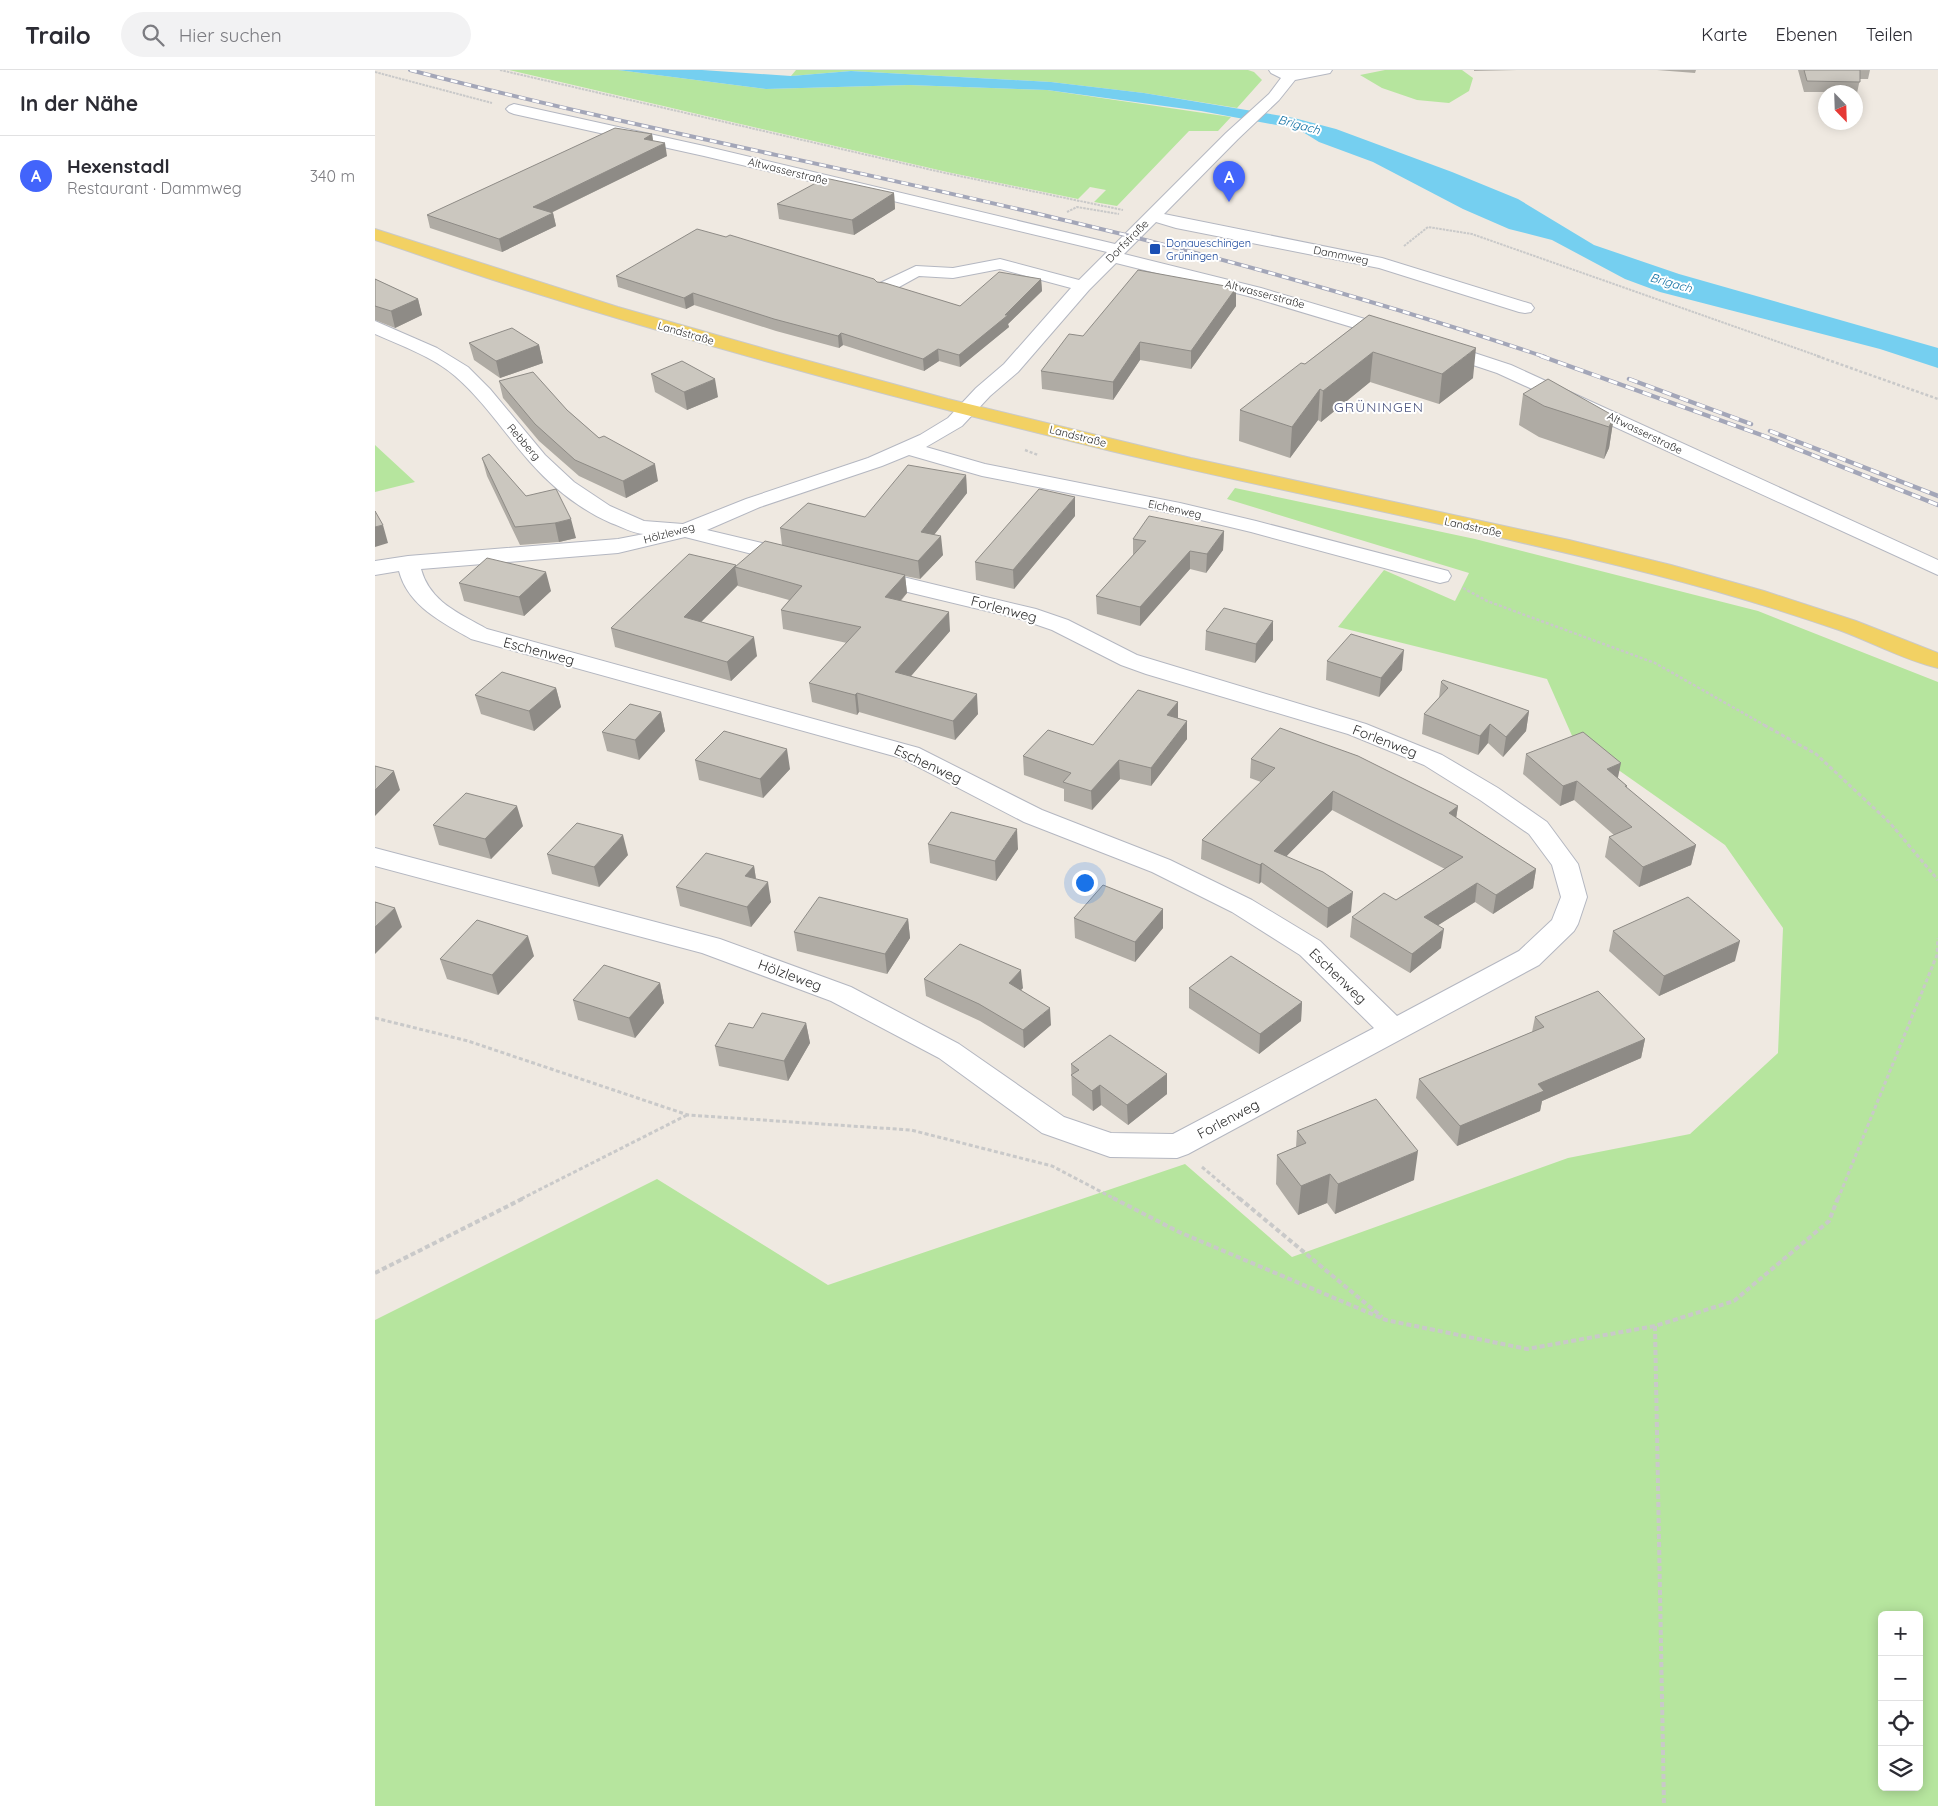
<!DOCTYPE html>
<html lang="de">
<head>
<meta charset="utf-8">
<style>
	body { margin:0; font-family:Quicksand,sans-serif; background:#f2f2f3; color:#2b2b33 }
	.controls { position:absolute; right:15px; bottom:15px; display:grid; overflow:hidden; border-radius:8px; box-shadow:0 2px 12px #0003 }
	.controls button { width:45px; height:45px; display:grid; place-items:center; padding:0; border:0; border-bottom:1px solid #e1e1e2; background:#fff; color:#2b2b33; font:25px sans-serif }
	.compass { position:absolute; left:1443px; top:15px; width:45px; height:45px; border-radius:50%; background:#fff; box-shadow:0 2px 12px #0003; rotate:157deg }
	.you { position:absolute; left:709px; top:812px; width:18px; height:18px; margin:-12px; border:4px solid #fff; border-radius:50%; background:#1a73e8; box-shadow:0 0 0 8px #1a73e833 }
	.badge { display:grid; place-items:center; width:32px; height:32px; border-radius:50%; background:#4264fb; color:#fff; font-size:16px; font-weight:700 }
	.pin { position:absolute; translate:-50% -41px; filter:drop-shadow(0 1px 2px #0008) }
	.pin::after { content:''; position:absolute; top:26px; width:18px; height:15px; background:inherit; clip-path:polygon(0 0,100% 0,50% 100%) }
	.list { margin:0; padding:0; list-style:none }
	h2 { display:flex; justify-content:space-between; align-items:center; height:65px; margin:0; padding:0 20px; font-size:21px }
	h2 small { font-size:16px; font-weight:400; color:#7c7c81 }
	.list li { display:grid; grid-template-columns:32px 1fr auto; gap:15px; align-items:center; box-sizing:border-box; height:80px; padding:0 20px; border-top:1px solid #e1e1e2 }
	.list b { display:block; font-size:19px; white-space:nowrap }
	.list p { margin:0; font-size:16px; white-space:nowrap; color:#7c7c81 }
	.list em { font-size:16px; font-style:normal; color:#7c7c81 }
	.icon { flex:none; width:28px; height:28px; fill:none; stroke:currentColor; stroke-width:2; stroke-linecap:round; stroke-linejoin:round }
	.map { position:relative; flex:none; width:1563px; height:1736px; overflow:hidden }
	header { display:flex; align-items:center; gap:30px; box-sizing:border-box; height:70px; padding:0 25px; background:#fff; border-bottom:1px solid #e1e1e2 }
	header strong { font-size:24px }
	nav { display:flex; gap:28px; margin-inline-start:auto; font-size:18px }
	.search { width:350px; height:45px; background:#f2f2f3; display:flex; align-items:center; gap:12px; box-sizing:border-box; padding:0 18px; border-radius:28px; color:#7c7c81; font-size:19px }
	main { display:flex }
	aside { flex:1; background:#fff }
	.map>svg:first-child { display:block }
	.green { fill:#b6e59e; fill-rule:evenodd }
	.water { fill:#75cff0 }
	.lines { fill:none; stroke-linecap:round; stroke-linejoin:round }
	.minor-casing { stroke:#b4b7c1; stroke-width:2 }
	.major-casing { stroke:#c9c9c9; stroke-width:2 }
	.path-far3 { stroke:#c9c9c9; stroke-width:2; stroke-dasharray:2.5 1; stroke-linecap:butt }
	.path-far2 { stroke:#c9c9c9; stroke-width:2.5; stroke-dasharray:3 2; stroke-linecap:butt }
	.path-far1 { stroke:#c9c9c9; stroke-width:3; stroke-dasharray:4 2.5; stroke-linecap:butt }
	.path { stroke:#c9c9c9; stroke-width:4; stroke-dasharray:5 3; stroke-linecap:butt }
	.minor { fill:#fff; fill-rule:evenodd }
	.major { fill:#f2d163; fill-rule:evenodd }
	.rail-far1-casing { stroke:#a3a6b8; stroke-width:4 }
	.rail-casing { stroke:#a3a6b8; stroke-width:4.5 }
	.rail-far1 { stroke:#fff; stroke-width:2.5; stroke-dasharray:7; stroke-linecap:butt }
	.rail { stroke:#fff; stroke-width:3; stroke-dasharray:9; stroke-linecap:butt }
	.wall { fill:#afaba4 }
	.shaded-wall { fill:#8e8b86 }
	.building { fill:#cbc7bf; stroke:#8e8b86 }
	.transit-dot { fill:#1a4fb4; stroke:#fff; stroke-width:2 }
	.labels { text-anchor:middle; stroke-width:4; stroke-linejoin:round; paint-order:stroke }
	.far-street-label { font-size:11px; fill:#2e2e2e; stroke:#fff }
	.far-transit-label { font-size:11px; fill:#164399; stroke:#fff; text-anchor:start }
	.far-water-label { font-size:12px; font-style:italic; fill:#0d6fa3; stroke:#fff }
	.far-quarter-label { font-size:14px; letter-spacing:1px; fill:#4d5680; stroke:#fff }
	.street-label { font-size:14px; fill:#2e2e2e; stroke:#fff }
</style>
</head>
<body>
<header>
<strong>Trailo</strong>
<div class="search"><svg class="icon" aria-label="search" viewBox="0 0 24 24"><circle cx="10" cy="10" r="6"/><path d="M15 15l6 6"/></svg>Hier suchen</div>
<nav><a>Karte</a><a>Ebenen</a><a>Teilen</a></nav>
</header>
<main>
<aside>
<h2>In der Nähe<small></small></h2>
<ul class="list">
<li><span class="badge">A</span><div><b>Hexenstadl</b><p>Restaurant · Dammweg</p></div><em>340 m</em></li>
</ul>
</aside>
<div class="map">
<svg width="1563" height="1736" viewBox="0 0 1563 1736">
	<rect width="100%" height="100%" fill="#efe9e1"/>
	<!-- green -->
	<path class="green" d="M134 0H243L391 19 534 15 672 20 856 47 843 61H814L742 136 719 132 731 120 715 117 703 129 572 102Z
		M421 0H873L879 2 887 10 862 38 769 23 676 12 476 1 416 6Z
		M1010 0H1087L1098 8 1094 21 1074 33 1042 30 1007 18 985 5Z
		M0 375 40 412 0 422Z
		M860 418 1100 469 1383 541 1563 612V1736H0V1250L282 1109 453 1215 810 1094 917 1187 1193 1088 1315 1064 1403 983 1408 858 1350 775 1198 668 1172 609 963 557 1009 500 1080 531 1094 503 852 429ZM1507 1545H1544V1717H1507Z"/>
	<!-- water -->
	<path class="water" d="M243 0H327L416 6 476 1 676 12 769 23 919 48 961 59 1077 102 1143 129 1219 175 1304 204 1563 278V298L1505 279 1285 222 1250 209 1177 170 1134 159 1088 139 998 92 944 72 923 59 826 41 672 20 534 15 391 19Z"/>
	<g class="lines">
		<!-- minor casing -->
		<g class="minor-casing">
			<path id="minor" d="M894 0H957L955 3 920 10 904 30 863 69 789 144 1007 188 1156 234 1159 238 1156 242 1150 243 1144 242 1004 198 801 158 781 152 749 184 886 218 1027 260 1029 264 1027 268 1020 270 873 226 741 193 714 220 643 302 615 326 587 356 551 377 610 394 805 433 881 451 1073 501 1076 506 1073 511 1065 513 876 462 805 445 607 406 534 385 507 396 385 437 332 460 425 482 428 487 425 492 417 494 310 467 243 483 46 499C55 532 84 543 112 559L544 678 667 740 795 790 877 830 945 871 1022 946 1144 881 1177 850 1186 827 1177 795 1154 764 1105 730 1049 695 973 664 771 604 746 595 677 560 645 549 487 511 484 506 487 501 495 499 661 539 693 550 762 585 991 654 1067 685 1123 718 1172 752 1203 794 1212 827 1203 854 1199 861 1164 895 813 1084 802 1088 735 1087 667 1063 564 988 456 931 327 883 0 796V778L345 869 476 917 584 974 689 1047 736 1063 798 1064 999 958 925 885 857 842 777 802 649 752 526 688 96 569C67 552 33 536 24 501L0 505V491L33 486 243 469 269 464C257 463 247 457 236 453 206 440 177 417 155 392 130 364 109 331 80 306 58 287 27 276 0 264V251L62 278 93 297 115 319 170 385 199 412 235 436 269 451 308 454 371 429 493 388 545 365 573 348 601 318 629 294 696 218 625 199 578 208 544 206 515 222 509 223 503 222 500 218 503 214 541 196 578 198 625 189 704 210 732 182 329 86 139 44 134 42 131 39 134 36 139 34 329 76 740 174 851 63 894 24 906 8 896 3Z
				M1063 271 1136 295 1563 490V505L1122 303 1056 281 1054 277 1056 273Z"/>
		</g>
		<!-- major casing -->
		<g class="major-casing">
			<path id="major" d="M0 159 243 237 408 284 573 329 816 388 1194 470 1296 495 1389 521 1481 551 1563 583V598C1529 590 1497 572 1464 560 1403 539 1340 520 1277 504 1098 458 916 424 736 381 538 333 341 280 147 219 97 204 49 186 0 170Z"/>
		</g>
		<!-- path-far3 -->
		<path class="path-far3" d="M125 0 570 103 748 140
			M0 2 117 33
			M692 142 702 137 744 144
			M1029 176 1053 157 1097 164 1446 287"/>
		<!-- path-far2 -->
		<path class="path-far2" d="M1442 286 1563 329
			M650 380 663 385
			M1088 518 1112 531 1280 593 1391 656"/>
		<!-- path-far1 -->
		<path class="path-far1" d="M1389 655 1441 684 1515 753 1563 810
			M0 948 93 971 313 1045 536 1060 677 1096 740 1129
			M827 1097 865 1129
			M146 1129 312 1045
			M1463 1129 1562 885 1563 868"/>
		<!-- path -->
		<path class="path" d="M738 1128 804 1162 1011 1250 1152 1279 1280 1256 1359 1231 1454 1151 1463 1128
			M864 1128 1007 1247
			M0 1203 149 1128
			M1280 1256 1289 1736"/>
		<!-- minor -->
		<use href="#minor" class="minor"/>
		<!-- major -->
		<use href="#major" class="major"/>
		<!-- rail-far1 casing -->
		<g class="rail-far1-casing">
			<path id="rail-far1" d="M35 0C246 55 460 95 672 146 839 185 1006 232 1170 287"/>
		</g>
		<!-- rail casing -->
		<g class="rail-casing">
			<path id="rail" d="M1166 286 1392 367 1563 435
				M1254 309 1376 354
				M1395 361 1563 426"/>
		</g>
		<!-- rail-far1 -->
		<use href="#rail-far1" class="rail-far1"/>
		<!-- rail -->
		<use href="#rail" class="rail"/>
	</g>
	<!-- wall -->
	<path class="wall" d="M1099 0H1142L1099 1Z
		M1282 0H1321L1320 3Z
		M1423 0H1495L1493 9H1485L1482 23H1480V22H1429Z
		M277 64 278 71 292 86 176 143H178L181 156 127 182 55 158 52 145Z
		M519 123 520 139 479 165 404 149 402 134Z
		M241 206 502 212 585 236 666 209 667 221 633 254 634 257 585 297 564 291 549 301 468 275 464 278 401 261 319 235 311 239 243 217Z
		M0 209 43 229 47 245 20 258 0 250Z
		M861 218V236L816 299 765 290 738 330 667 319 666 301 708 266Z
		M994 245 1098 308 1064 334 995 312 946 352 943 350 915 388 864 371 865 340 930 294Z
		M94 273 164 275 168 293 125 308 99 290Z
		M276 304 343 327 312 340 280 322Z
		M124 311 192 340 224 368 283 411 251 428 204 406 164 371 128 328Z
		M1148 324 1239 346 1234 378 1229 389 1164 367 1144 355Z
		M107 388 151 426 201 468 184 472 145 475 112 406Z
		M591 405 592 423 559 465 568 485 545 509 530 506 532 523 526 531 575 561 536 606 603 644 580 670 484 642 482 645 437 632 434 613 472 573 408 559 406 540 414 530 363 516V515L326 552 382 586 356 611 240 577 236 558 361 496 407 475 405 458 490 447Z
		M700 446 639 519 601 510 600 492Z
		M849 461 848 480 831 503 815 499 765 556 722 544 721 526 758 485V469Z
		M84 513 176 521 149 546 89 531Z
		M898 551V570L880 593 830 580 831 561Z
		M952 591 1027 600 1004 627 951 610Z
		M1066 612 1154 641 1151 661 1128 687 1113 673 1103 685 1047 664 1049 644 1064 628Z
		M181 618 186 637 159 661 106 644 100 625Z
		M803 632V648L812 651V669L776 716 745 709 717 740 689 731V719L649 705 648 686 718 675Z
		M286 642 290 661 264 690 232 681 227 662Z
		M1151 684 1243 708 1252 716V718L1321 775 1316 795 1264 817 1230 787 1234 767 1239 765 1199 730 1185 736 1148 704Z
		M876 689 1083 736 1081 748 1161 799 1158 818 1118 844 1100 832 1063 855 1066 878 1035 903 975 867 977 847 1021 830 1070 799 957 740 911 786 976 842 952 858 886 812 884 814 826 789 827 770 886 712 875 708Z
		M320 690 415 699 388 728 324 710Z
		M58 755 148 756 116 789 64 775Z
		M553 774 643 779 621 811 555 793Z
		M172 784 253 785 224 817 177 804Z
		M379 796 381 809 396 832 376 857 305 836 301 817Z
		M788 839V858L760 892 700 868 699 848Z
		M533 849 535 868 512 904 422 881 419 862Z
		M1238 861 1360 891 1284 926 1234 881Z
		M159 886 123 925 72 909 65 889Z
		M549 909 648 918 645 920 676 955 649 978 605 951 551 926Z
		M285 913 289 933 260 968 203 950 198 930Z
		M814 918 927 932 926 951 884 984 814 938Z
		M1160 947 1270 969 1266 988 1167 1031 1165 1041 1082 1076 1041 1028 1044 1009 1157 962Z
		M431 953 435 973 413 1011 344 996 340 976 378 958Z
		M696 994 792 1004V1024L753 1055 726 1035 718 1041 697 1025Z
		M922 1061 1039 1110 960 1144 952 1133 923 1145 901 1114 902 1085 921 1077Z"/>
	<!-- shaded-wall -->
	<path class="shaded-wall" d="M277 64 279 77 269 69Z
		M290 73 292 86 161 150 158 137Z
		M519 123 520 139 479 165 477 150Z
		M178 143 181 156 127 182 124 169Z
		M666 209 667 221 633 254 634 257 585 297 584 285 630 245Z
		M861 218V236L816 299V281Z
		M318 223 319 235 311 239 309 228Z
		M43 229 47 245 20 258 16 241Z
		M466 263 468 275 464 278 463 266Z
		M765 272V290L738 330V312Z
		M164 275 168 293 125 308 121 291Z
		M1101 278 1098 308 1064 334 1067 304Z
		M563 279 564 291 549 301 548 289Z
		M998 282 995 312 946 352 948 321Z
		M340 309 343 327 312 340 309 322Z
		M945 319 943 350 915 388 917 357Z
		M1239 346 1234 378 1229 389 1234 357Z
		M280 394 283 411 251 428 248 411Z
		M591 405 592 423 547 480 546 462Z
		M700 427V446L639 519 638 500Z
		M196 449 201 468 184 472 180 453Z
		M8 455 13 473 0 477V457Z
		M849 461 848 480 831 503 832 484Z
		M566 466 568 485 545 509 543 491Z
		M815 481V499L765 556V537Z
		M361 495V498L360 497 363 515 312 566 309 547Z
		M171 502 176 521 149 546 144 527Z
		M530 505 532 523 512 545 510 527Z
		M574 542 575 561 523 621 520 602Z
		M898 551V570L880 593 881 574Z
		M379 567 382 586 356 611 352 592Z
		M1029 580 1027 600 1004 627 1006 608Z
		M181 618 186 637 159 661 154 641Z
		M482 623 484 642 482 645 480 625Z
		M602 624 603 644 580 670 578 651Z
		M803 632V650L792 645Z
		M1154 641 1151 661 1128 687 1131 667Z
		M286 642 290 661 264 690 260 670Z
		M812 651V669L776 716V698Z
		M1115 654 1113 673 1103 685 1105 666Z
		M412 679 415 699 388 728 385 709Z
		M744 690 745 709 717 740 716 721Z
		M1246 693 1242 712 1232 699Z
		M19 701 25 720 0 746V720Z
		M1202 711 1199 730 1185 736 1188 716Z
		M958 721 957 740 898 800 899 781Z
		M142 736 148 756 116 789 110 769Z
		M1083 736 1080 755 1074 743Z
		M642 759 643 779 621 811 620 791Z
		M248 765 253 785 224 817 219 797Z
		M1321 775 1316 795 1264 817 1268 797Z
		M887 793 886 812 884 814 885 795Z
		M379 796 382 816 370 806Z
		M1161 799 1158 818 1118 844 1121 825Z
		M393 812 396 832 376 857 372 837Z
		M1102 813 1100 832 1046 866 1049 847Z
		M978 822 976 842 952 858 953 838Z
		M20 838 27 857 0 884V857Z
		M788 839V858L760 892V872Z
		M533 849 535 868 512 904 510 884Z
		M1069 859 1066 878 1035 903 1037 884Z
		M153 866 159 886 123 925 117 905Z
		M1365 871 1360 891 1284 926 1289 906Z
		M646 900 648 918 636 931 634 913Z
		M285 913 289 933 260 968 254 948Z
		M927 932 926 951 884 984 885 964Z
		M675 938 676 955 649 978 648 960Z
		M431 953 435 973 413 1011 409 991Z
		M1270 969 1266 988 1167 1031 1165 1041 1082 1076 1085 1056 1163 1014Z
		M792 1004V1024L753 1055 752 1035Z
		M725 1015 726 1035 718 1041 717 1021Z
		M1043 1081 1039 1110 960 1144 963 1114Z
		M955 1104 952 1133 923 1145 926 1116Z"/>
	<!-- building -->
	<path class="building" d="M1429 0H1485V12L1432 11Z
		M240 58 277 64 269 69 290 73 158 137 178 143 124 169 52 145Z
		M450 108 519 123 477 150 402 134Z
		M322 159 351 167 355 165 499 209 502 212 510 213 585 236 624 202 666 209 630 245H633L584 285 563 279 548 289 466 263 463 266 399 249 318 223 309 228 241 206Z
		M763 200 861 218 816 281 765 272 738 312 666 301 694 264 708 266Z
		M0 209 43 229 16 241 0 236Z
		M994 245 1101 278 1067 304 998 282 948 321 945 319 917 357 865 340 926 293 930 294Z
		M137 258 164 275 121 291 94 273Z
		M307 291 340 309 309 322 276 304Z
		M158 302 192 340 224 368 229 366 280 394 248 411 200 390 160 354 124 311Z
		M1173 309 1239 346 1234 357 1169 336 1148 324Z
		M114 384 151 426 181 419 196 449 180 453 140 457 107 388Z
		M533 395 591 405 546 462 566 466 543 491 405 458 433 433 490 447Z
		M664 419 700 427 638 500 600 492Z
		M0 441 8 455 0 457Z
		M774 446 849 461 832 484 815 481 765 537 721 526 771 471 758 469Z
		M390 471 530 505 510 527 574 542 520 602 602 624 578 651 482 623 480 625 434 613 486 557 406 540 427 516 360 497Z
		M314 484 361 495 309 547 379 567 352 592 236 558Z
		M112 488 171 502 144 527 84 513Z
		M849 538 898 551 881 574 831 561Z
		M976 564 1029 580 1006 608 952 591Z
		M127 602 181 618 154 641 100 625Z
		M1068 610 1154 641 1131 667 1115 654 1105 666 1049 644 1073 618 1066 612Z
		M763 620 803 632 792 645 812 651 776 698 744 690 716 721 688 712 696 703 648 686 673 660 718 675Z
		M255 634 286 642 260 670 227 662Z
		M905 658 983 686 1083 736 1074 743 1161 799 1121 825 1102 813 1049 847 1069 859 1037 884 977 847 1009 823 1021 830 1088 787 958 721 899 781 948 802 978 822 953 838 887 793 885 795 827 770 900 698 876 689Z
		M349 661 412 679 385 709 320 690Z
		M1208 662 1246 693 1232 699 1252 716H1250L1321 775 1268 797 1234 767 1257 757 1202 711 1188 716 1151 684Z
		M0 696 19 701 0 720Z
		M91 723 142 736 110 769 58 755Z
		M576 742 642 759 620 791 553 774Z
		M202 753 248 765 219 797 172 784Z
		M331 783 379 796 370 806 393 812 372 837 301 817Z
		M728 815 788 839 760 872 699 848Z
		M444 827 533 849 510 884 419 862Z
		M1313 827 1365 871 1289 906 1238 861Z
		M0 832 20 838 0 857Z
		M102 850 153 866 117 905 65 889Z
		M585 874 646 900 634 913 675 938 648 960 604 934 549 909Z
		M856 886 927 932 885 964 814 918Z
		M229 895 285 913 254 948 198 930Z
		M1223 921 1270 969 1163 1014 1169 1021 1085 1056 1044 1009 1169 957 1160 947Z
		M387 943 431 953 409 991 340 976 354 953 378 958Z
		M735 965 792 1004 752 1035 725 1015 717 1021 696 1005 704 1000 696 994Z
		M1001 1029 1043 1081 963 1114 955 1104 926 1116 902 1085 931 1073 922 1061Z"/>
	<!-- markers -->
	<rect class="transit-dot" x="774" y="173" width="12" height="12" rx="2.5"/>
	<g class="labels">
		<!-- far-street labels -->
		<g class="far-street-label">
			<text transform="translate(413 101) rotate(14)" y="4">Altwasserstraße</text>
			<text transform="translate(752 171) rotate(-45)" y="4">Dorfstraße</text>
			<text transform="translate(966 185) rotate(11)" y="4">Dammweg</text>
			<text transform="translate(890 224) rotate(15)" y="4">Altwasserstraße</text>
			<text transform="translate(311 263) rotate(16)" y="4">Landstraße</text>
			<text transform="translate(1270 363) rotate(26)" y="4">Altwasserstraße</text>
			<text transform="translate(703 366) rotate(14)" y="4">Landstraße</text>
			<text transform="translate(149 372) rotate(49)" y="4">Rebberg</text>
			<text transform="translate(800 439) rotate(12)" y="4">Eichenweg</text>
			<text transform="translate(1098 457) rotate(12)" y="4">Landstraße</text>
			<text transform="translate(294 463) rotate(-15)" y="4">Hölzleweg</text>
		</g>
		<!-- far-transit labels -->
		<g class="far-transit-label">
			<text x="791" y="177">Donaueschingen<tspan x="791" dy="13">Grüningen</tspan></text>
		</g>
		<!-- far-water labels -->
		<g class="far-water-label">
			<text transform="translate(924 55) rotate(15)" y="4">Brigach</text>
			<text transform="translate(1296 213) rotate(16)" y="4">Brigach</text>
		</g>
		<!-- far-quarter labels -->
		<g class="far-quarter-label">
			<text x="1004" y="342">GRÜNINGEN</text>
		</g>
		<!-- street labels -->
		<g class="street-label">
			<text transform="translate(629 539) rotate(15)" y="5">Forlenweg</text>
			<text transform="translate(164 581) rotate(15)" y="5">Eschenweg</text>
			<text transform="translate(1010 671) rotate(21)" y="5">Forlenweg</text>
			<text transform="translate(553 694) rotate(25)" y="5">Eschenweg</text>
			<text transform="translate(415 905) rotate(20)" y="5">Hölzleweg</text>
			<text transform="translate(963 906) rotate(44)" y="5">Eschenweg</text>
			<text transform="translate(853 1049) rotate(-28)" y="5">Forlenweg</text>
		</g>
	</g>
</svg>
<div class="controls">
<button>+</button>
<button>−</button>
<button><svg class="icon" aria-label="locate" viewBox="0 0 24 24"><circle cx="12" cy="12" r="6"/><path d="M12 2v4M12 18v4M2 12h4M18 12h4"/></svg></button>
<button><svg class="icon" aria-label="layers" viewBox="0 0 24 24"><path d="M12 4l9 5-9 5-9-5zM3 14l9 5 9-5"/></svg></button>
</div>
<svg class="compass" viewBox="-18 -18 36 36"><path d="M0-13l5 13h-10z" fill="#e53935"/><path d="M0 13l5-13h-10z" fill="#7c7c81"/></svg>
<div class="you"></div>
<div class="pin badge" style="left:854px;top:132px">A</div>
</div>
</main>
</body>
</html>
